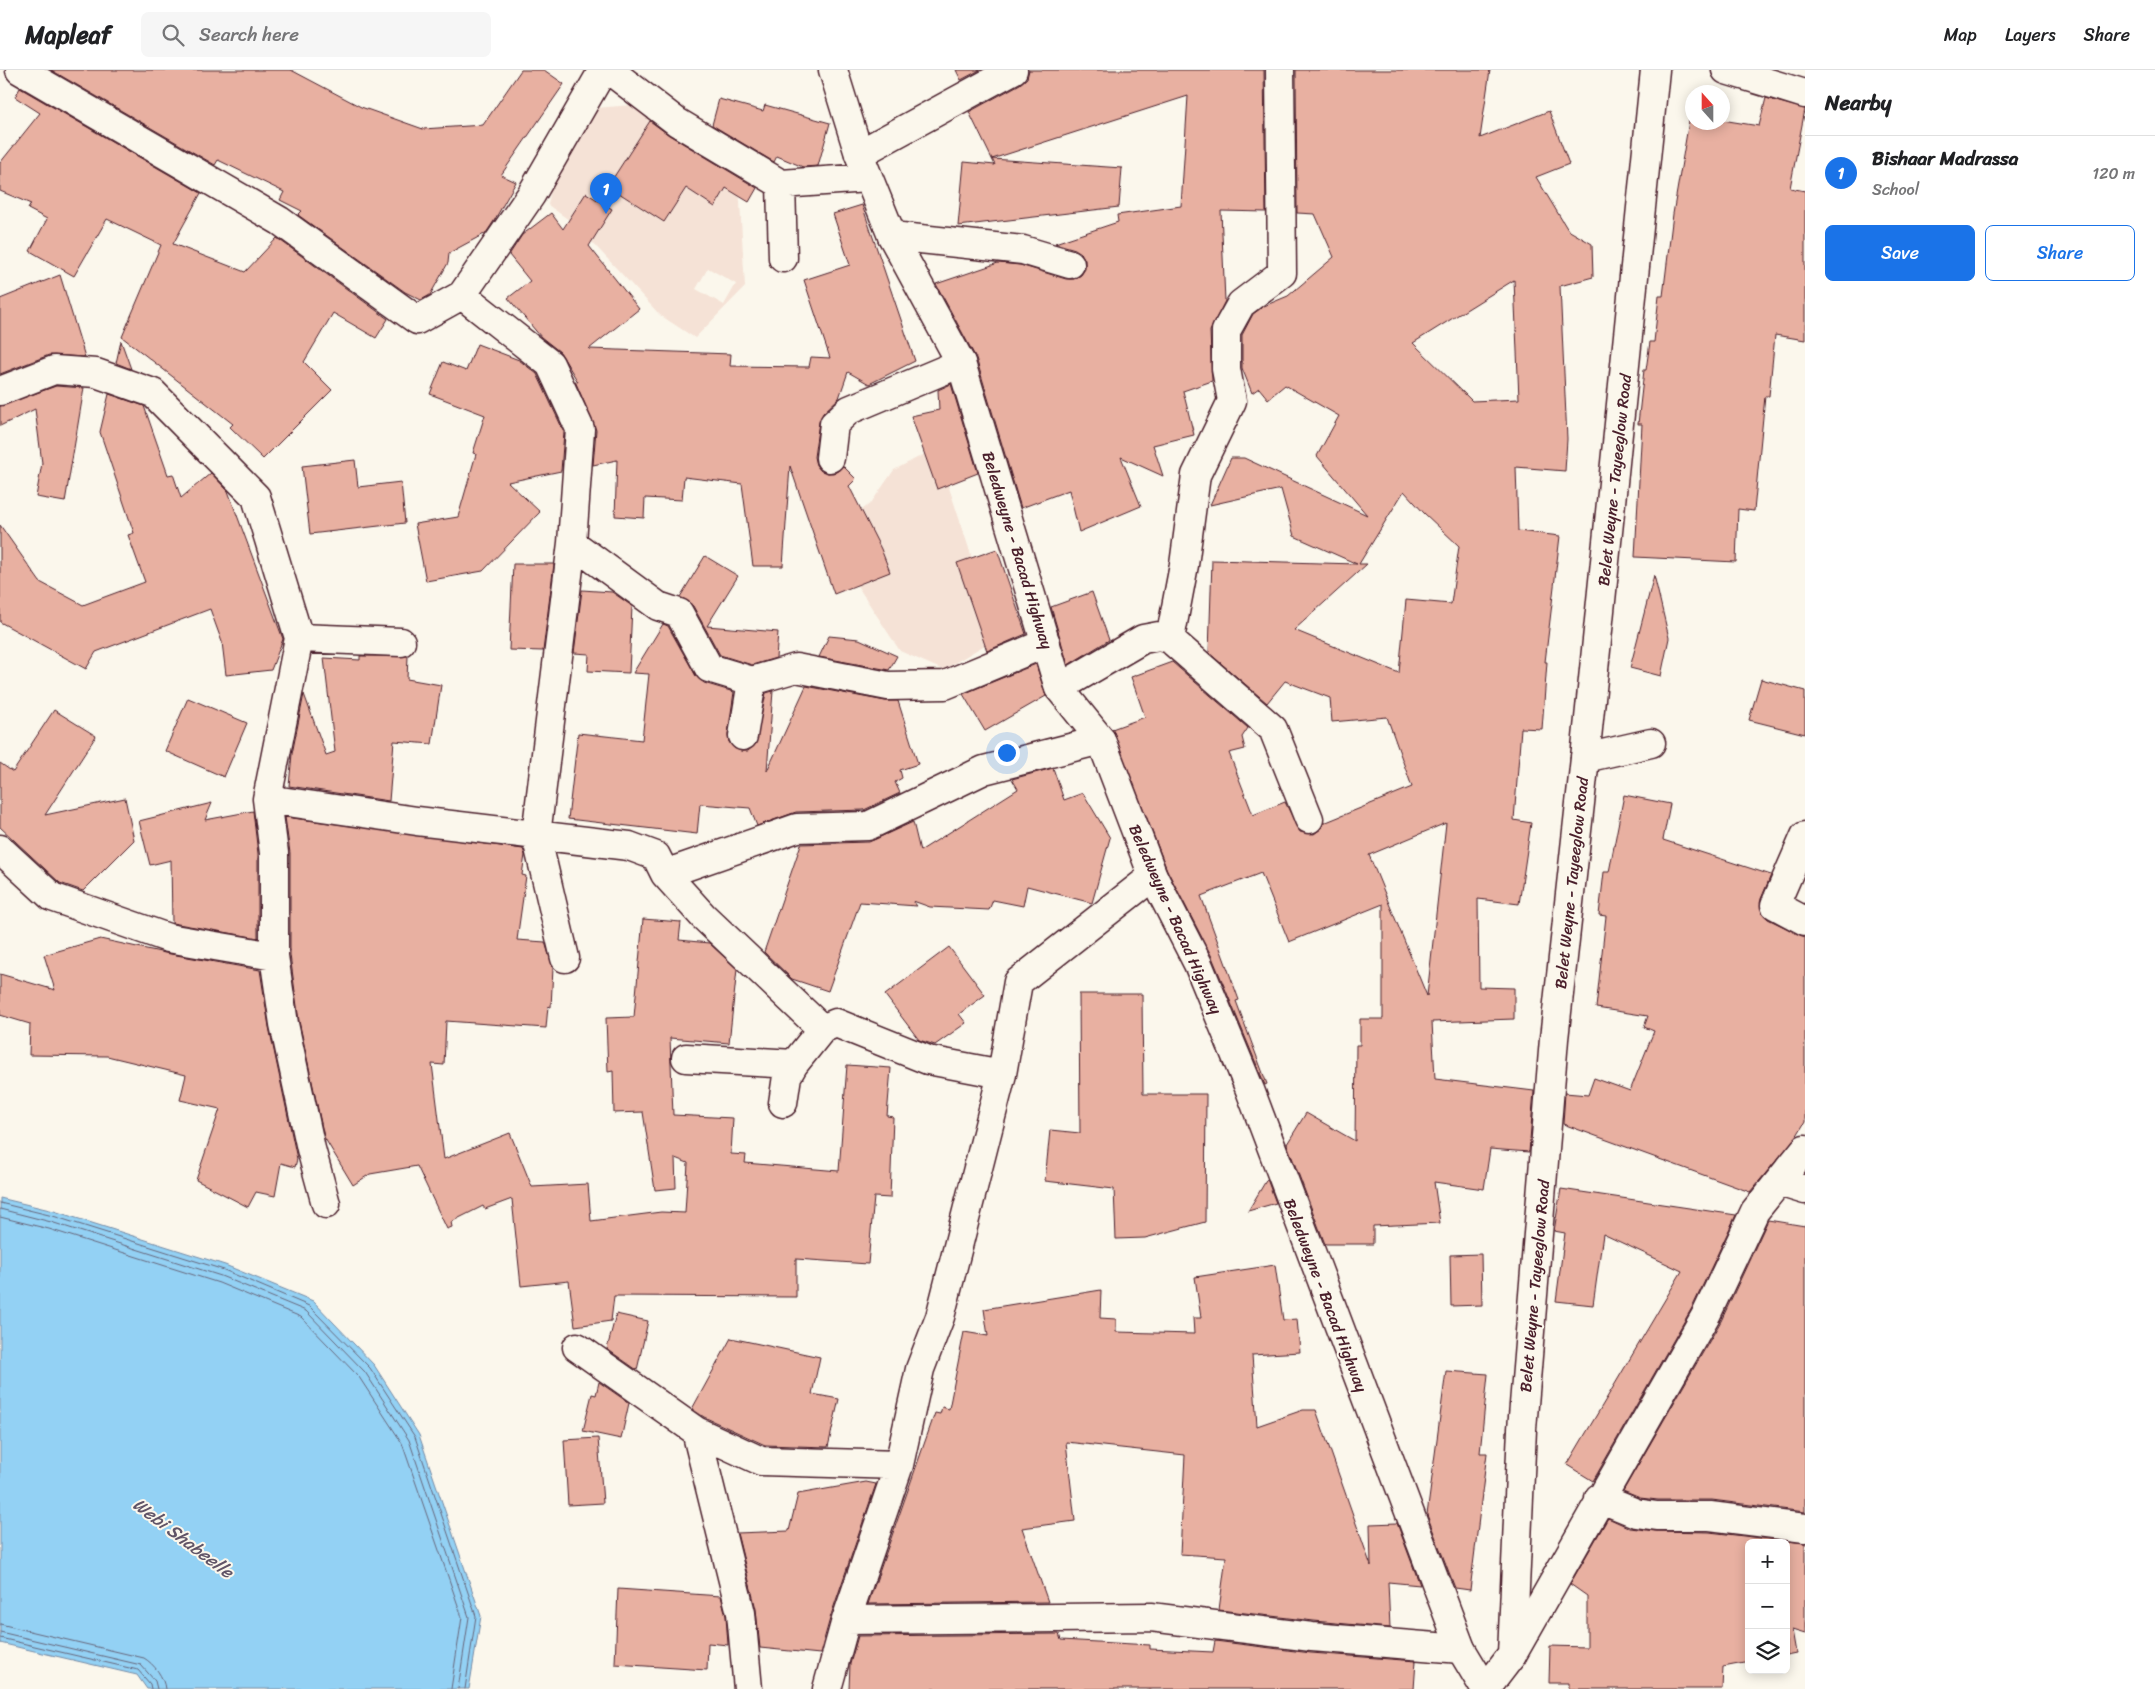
<!DOCTYPE html>
<html lang="en">
<head>
<meta charset="utf-8">
<style>
	body { margin:0; font-family:Sriracha,sans-serif; background:#f6f6f6; color:#202124 }
	.controls { position:absolute; right:15px; bottom:15px; display:grid; overflow:hidden; border-radius:8px; box-shadow:0 2px 12px #0003 }
	.controls button { width:45px; height:45px; display:grid; place-items:center; padding:0; border:0; border-bottom:1px solid #e0e0e0; background:#fff; color:#202124; font:25px sans-serif }
	.compass { position:absolute; left:1685px; top:15px; width:45px; height:45px; border-radius:50%; background:#fff; box-shadow:0 2px 12px #0003; rotate:339deg }
	.you { position:absolute; left:1006px; top:682px; width:18px; height:18px; margin:-12px; border:4px solid #fff; border-radius:50%; background:#1a73e8; box-shadow:0 0 0 8px #1a73e833 }
	.badge { display:grid; place-items:center; width:32px; height:32px; border-radius:50%; background:#1a73e8; color:#fff; font-size:16px; font-weight:700 }
	.pin { position:absolute; translate:-50% -41px; filter:drop-shadow(0 1px 2px #0008) }
	.pin::after { content:''; position:absolute; top:26px; width:18px; height:15px; background:inherit; clip-path:polygon(0 0,100% 0,50% 100%) }
	.list { margin:0; padding:0; list-style:none }
	h2 { display:flex; justify-content:space-between; align-items:center; height:65px; margin:0; padding:0 20px; font-size:21px }
	h2 small { font-size:16px; font-weight:400; color:#757577 }
	.list li { display:grid; grid-template-columns:32px 1fr auto; gap:15px; align-items:center; box-sizing:border-box; height:75px; padding:0 20px; border-top:1px solid #e0e0e0 }
	.list b { display:block; font-size:19px; white-space:nowrap }
	.list p { margin:0; font-size:16px; white-space:nowrap; color:#757577 }
	.list em { font-size:16px; font-style:normal; color:#757577 }
	.actions { display:flex; gap:10px; padding:15px 20px }
	.actions a { flex:1; padding:11px 0; border:1px solid #1a73e8; border-radius:8px; text-align:center; font-size:18px; color:#1a73e8 }
	.actions .main { background:#1a73e8; color:#fff }
	.icon { flex:none; width:28px; height:28px; fill:none; stroke:currentColor; stroke-width:2; stroke-linecap:round; stroke-linejoin:round }
	.map { position:relative; flex:none; width:1805px; height:1619px; overflow:hidden }
	header { display:flex; align-items:center; gap:30px; box-sizing:border-box; height:70px; padding:0 25px; background:#fff; border-bottom:1px solid #e0e0e0 }
	header strong { font-size:24px }
	nav { display:flex; gap:28px; margin-inline-start:auto; font-size:18px }
	.search { width:350px; height:45px; background:#f6f6f6; display:flex; align-items:center; gap:12px; box-sizing:border-box; padding:0 18px; border-radius:8px; color:#757577; font-size:19px }
	main { display:flex }
	aside { flex:1; background:#fff }
	.map>svg:first-child { display:block }
	.built { fill:#f5e2d6; fill-rule:evenodd }
	.water { fill:#93d1f4; stroke:#768aa4 }
	.lines { fill:none; stroke-linecap:round; stroke-linejoin:round }
	.shore { stroke:#67667b; stroke-width:1 }
	.building { fill:#e8b0a1; stroke:#4a1f2b; fill-rule:evenodd }
	.street-casing { stroke:#4a1f2b; stroke-width:31 }
	.secondary-casing { stroke:#4a1f2b; stroke-width:31 }
	.street { stroke:#fbf7ec; stroke-width:28 }
	.secondary { stroke:#fbf7ec; stroke-width:28 }
	.labels { text-anchor:middle; stroke-width:4; stroke-linejoin:round; paint-order:stroke }
	.street-label { font-size:16px; fill:#4a1f2b; stroke:#fbf7ec }
	.water-label { font-size:18px; font-style:italic; fill:#605467; stroke:#fbf7ec }
</style>
</head>
<body>
<header>
<strong>Mapleaf</strong>
<div class="search"><svg class="icon" aria-label="search" viewBox="0 0 24 24"><circle cx="10" cy="10" r="6"/><path d="M15 15l6 6"/></svg>Search here</div>
<nav><a>Map</a><a>Layers</a><a>Share</a></nav>
</header>
<main>
<div class="map">
<svg width="1805" height="1619" viewBox="0 0 1805 1619">
	<rect width="100%" height="100%" fill="#fbf7ec"/>
	<filter id="ink" filterUnits="userSpaceOnUse"><feTurbulence type="fractalNoise" baseFrequency=".02" numOctaves="2"/><feDisplacementMap in="SourceGraphic" scale="10" xChannelSelector="R" yChannelSelector="G"/><feConvolveMatrix kernelMatrix="1 2 1 2 8 2 1 2 1" color-interpolation-filters="sRGB"/></filter>
	<g filter="url(#ink)">
		<!-- built -->
		<path class="built" d="M632 35 738 99 745 217 695 268 660 245 576 155 548 135 555 98 596 38ZM650 51 735 104 715 137 686 118 664 152 608 117ZM708 198 736 214 724 235 696 219Z
			M936 378 998 567 943 600 900 581 845 497 833 462 871 433 894 400Z"/>
		<!-- water -->
		<path class="water" d="M0 1128 54 1141 225 1195 313 1231 374 1295 419 1365 481 1546 469 1619H147L137 1605 0 1573Z"/>
		<g class="lines">
			<!-- shore -->
			<path class="shore" d="M0 1133 53 1146 224 1200 309 1236 370 1298 415 1367 476 1546 465 1619
				M0 1139 51 1152 221 1206 306 1241 365 1302 409 1370 469 1547 458 1619
				M0 1147 49 1159 219 1213 301 1247 359 1307 402 1373 462 1547 451 1619
				M0 1554 144 1588C154 1594 164 1607 165 1619
				M0 1562 141 1595 155 1611 157 1619
				M0 1568 138 1600 150 1614 151 1619"/>
		</g>
		<!-- building -->
		<path class="building" d="M51 0H291L361 37 423 59 483 55 521 0H544L564 14 501 105 516 112 494 151 486 163 449 183 448 193 430 225 421 230 405 222 298 145 302 141 280 130 284 122 218 90 215 95Z
			M956 0H980L961 10Z
			M1029 0H1264L1266 142 1221 141 1225 231 1210 261 1212 311 1183 321 1194 365 1153 375 1163 406 1121 387 1141 436 1079 462 1069 420 1021 438 976 288 936 214 998 193 1020 195 1066 209H1074L1081 205 1085 199V190L1081 183 1075 179 1055 173 1118 152 1117 145 1181 136 1188 26 992 89 969 42 1020 14 1027 8Z
			M1296 0H1490L1480 68 1549 41 1569 94 1536 107 1568 160 1592 174 1593 207 1560 216 1567 369 1565 401 1516 397 1518 461 1560 466 1545 592H1547L1542 659 1521 658 1514 750 1531 753 1519 834 1478 829 1479 917 1514 918V949L1432 952 1435 1009 1534 1021 1529 1082 1490 1079 1484 1119 1434 1112 1440 1153 1373 1156V1174H1325L1287 1074 1306 1043 1355 1071 1356 975H1360V949H1383V834L1289 872 1261 803 1201 826 1239 930 1236 931 1267 1014 1265 1015 1212 887 1167 800 1112 659 1145 647 1131 607 1172 592 1248 658 1242 667 1245 679 1229 683 1253 745 1285 732 1300 762 1314 764 1321 759 1324 753 1412 717 1387 647 1332 652 1330 628 1285 611 1267 633 1209 583 1212 490 1357 494 1294 466 1281 419 1210 435 1231 388H1244L1367 445 1317 386 1339 346 1285 315 1268 329 1259 318 1252 323 1242 298V265L1253 244 1264 236 1288 226 1334 187 1315 144 1297 143ZM1514 210 1519 329 1472 331 1413 273ZM1404 421 1424 443 1459 476 1451 534 1406 530 1399 603 1294 560 1367 494H1359ZM1446 753 1427 926 1369 785Z
			M20 18 201 123 173 174 245 202 277 168 388 249 376 268 333 243 304 292 332 320 263 389 230 357 233 354 122 267 161 175 107 149 74 206 30 181 47 149 28 139 31 134 0 121V93L40 43 15 27Z
			M1766 28 1805 39 1790 118 1805 121V270L1775 265 1769 326H1765L1754 441 1738 439 1736 492 1635 487 1642 354H1638L1644 300H1646L1650 272H1654L1659 226H1663L1673 144 1690 45H1692V52H1722V50L1759 56Z
			M719 29 763 41 765 35 830 53 818 96 803 97 777 86 774 92 712 55Z
			M650 51 669 65 757 118 749 132 726 118 715 137 686 118 664 152 608 116Z
			M992 89 1122 98 1119 137 958 156 964 92 995 95Z
			M586 123 612 139 589 176 639 239 589 279 731 284 730 296 809 297 811 287 830 288 804 210 850 195 833 144 862 135 915 291 869 314 848 302 839 328 823 343 819 352 814 387 816 395 821 401 828 403 836 402 843 396 856 409 849 416 881 479 890 502 834 524 790 396 783 496H753L742 414 684 407 682 430 645 428 644 448 615 446 617 390 593 395 596 360 575 311 578 312 560 282 541 267 508 228 530 211 509 185 522 165 551 143 563 159Z
			M60 205 85 287 49 285 0 304V229Z
			M121 271 131 299 116 293Z
			M477 274 519 290 537 304 564 362 561 401 508 412 540 442 483 501 426 511 415 454 458 447 476 384 473 383 485 345 430 324 443 292 466 301Z
			M951 314 978 403 937 419 911 346 939 340 938 320Z
			M56 316 84 318 65 432 36 427 42 393 35 339 0 356V336Z
			M109 324 144 336 168 405 173 404 181 428 211 403 228 421 283 569 271 600 226 605 222 572 210 539 96 582 86 599 0 552V455L40 512 83 535 145 512 128 465 134 463 100 362Z
			M355 390 358 417 401 412 405 453 310 464 302 396Z
			M997 479 1026 564 987 581 957 493Z
			M705 486 738 506 707 556 778 562 776 588 752 595 720 585 693 536 680 527Z
			M513 494H554L543 581 509 580Z
			M1654 505 1669 568 1661 606 1630 598Z
			M582 520 612 522 632 536 629 603 588 601 589 584 574 583Z
			M1092 522 1109 570 1068 595 1051 537Z
			M663 554 668 556 696 606 704 613 734 622 728 664 729 672 734 678 741 681H748L755 675 766 623 773 621 767 701 806 616 885 631H898L918 694 900 700 902 708 895 712 900 723 864 740 796 742 757 756 750 738 700 734 697 764 568 749 578 663 642 670 649 604 633 603Z
			M829 566 859 569 897 586 889 600 819 587Z
			M360 586H408L407 609 441 615 432 674 394 671 389 731 289 716 292 684 304 624 326 685 335 682 324 588 360 590Z
			M1036 594 1046 626 985 661 963 624Z
			M1761 609 1805 621V664L1749 650Z
			M188 628 247 653 224 707 165 681Z
			M54 640 96 666 45 745 125 728 134 770 83 821 60 813 0 757V693L13 702Z
			M1053 698 1064 730 1083 723 1110 768 1092 833 1027 816 1023 836 993 830 989 840 930 837 913 831 917 836 860 832 828 921 792 909 764 882 801 774 869 772 913 752 920 781 1018 719 1012 709Z
			M1624 725 1670 734 1663 770 1771 805 1761 829 1762 843 1768 849 1805 867V1052L1796 1067 1750 1122 1563 1054 1565 1023 1588 1025 1594 1008 1630 1021 1654 961 1644 957 1648 946 1596 938 1606 846 1599 845 1604 802H1609Z
			M212 733 205 750 253 741 258 784V868L172 853 171 790 150 795 139 751Z
			M285 747 523 779 525 785 522 805 526 806 517 870 545 872 553 898 551 937 548 936 546 958 446 951 444 995 432 994 444 1089 510 1063 532 1117 588 1114 591 1151 661 1142 685 1143 688 1093 675 1088 676 1118 655 1120 643 1042 614 1043 613 1001 608 1002 606 948 634 947 643 849 681 852 679 870 709 873 737 899 729 973 670 968 673 1045 733 1048 731 1084 746 1085 745 1093 839 1101 847 995 891 998 887 1046 893 1047 890 1128 874 1127 868 1194 796 1189V1227L614 1226 611 1251 575 1256 569 1211 521 1216 512 1129 485 1139 483 1136 451 1152 452 1157 447 1159 417 1096 370 1104 353 1115 324 1067 299 951 290 885V783Z
			M100 869 165 883 260 900 269 957 297 1089 295 1097 281 1093 275 1126 256 1122 248 1137 196 1110 220 1039 180 1030 186 1005 107 986 29 985 30 954 0 945V904L55 920 44 885Z
			M949 877 985 925 959 944 966 953 935 975 919 970 885 925Z
			M1079 924H1142L1143 1024H1206L1205 1152 1145 1168 1116 1169 1114 1119 1045 1111 1050 1060 1080 1063Z
			M1267 1109 1276 1133 1248 1141Z
			M1561 1119 1736 1145 1693 1236 1593 1411 1567 1395 1682 1201 1603 1164 1593 1235 1556 1231 1565 1163 1554 1161Z
			M1768 1150 1805 1156V1442L1712 1430H1658L1640 1428 1623 1421 1721 1251Z
			M1481 1184 1482 1235 1451 1236 1450 1185Z
			M1275 1195 1283 1250 1297 1249 1300 1282 1252 1285 1257 1356 1303 1340H1316L1371 1496 1370 1454 1397 1453 1420 1515 1388 1512 1390 1558 1314 1551 1219 1540 1226 1487 1180 1484 1185 1385 1066 1372 1075 1451 1022 1458 1048 1532 868 1534 935 1343 940 1344 942 1337 949 1339 964 1262 988 1266 984 1239 1101 1220 1100 1248 1116 1249V1262L1194 1264 1193 1248H1201L1195 1207Z
			M616 1244 648 1251 637 1300 607 1279Z
			M731 1268 820 1287 812 1324 839 1329 828 1377 765 1375 704 1347 692 1339Z
			M1446 1301 1488 1304 1480 1383H1487L1470 1520 1455 1518 1427 1445Z
			M599 1312 629 1333 621 1369 583 1361 592 1324 596 1325Z
			M598 1368 603 1433 568 1435 564 1370Z
			M866 1412 876 1414 831 1545 820 1584 760 1578 756 1539 737 1463 789 1461 798 1424Z
			M1608 1448 1630 1458 1655 1461 1709 1462 1805 1473V1564L1792 1560 1796 1583 1786 1585V1473H1749V1592L1723 1597 1722 1619H1569V1613H1549L1550 1576 1587 1577V1526L1570 1514Z
			M618 1519 721 1526 726 1546 728 1575 708 1573 707 1600 615 1594Z
			M1059 1564 1061 1570 1150 1575V1579L1213 1582 1215 1571 1311 1583 1416 1591 1414 1619H849L850 1594 858 1566Z"/>
		<g class="lines">
			<!-- street casing -->
			<g class="street-casing">
				<path id="street" d="M20 0 280 151 417 250 462 225 531 125 603 0
					M609 0 677 52 781 114 868 108
					M1726 0 1805 24
					M859 84 1013 0
					M781 114 783 188
					M892 166 1023 180 1070 194
					M462 225 550 294 580 359 572 473 536 765 565 888
					M0 321 54 300 96 303 153 323 256 427 299 568 267 729 274 783V886L284 954 311 1079 326 1134
					M830 388 834 354 849 340 961 293
					M572 473 658 536 679 543 709 598 752 611 796 598 888 616 945 615 1046 573
					M299 568 401 572
					M1170 569 1184 495 1196 405 1232 331 1226 299V261L1241 234 1282 203 1280 0
					M1059 618 1143 569 1159 566 1170 569 1273 659 1309 749
					M743 666 752 611
					M1585 688 1651 673
					M267 729 417 751 629 776 656 786 665 804 703 846 822 959
					M1805 766 1775 835 1805 851
					M0 779 52 827 168 868 274 886
					M665 804 797 758 868 756 984 700 1101 670
					M686 988 794 994
					M783 1033 787 1006 794 994 822 959 836 953 928 990 1002 1004
					M1779 1112 1805 1120
					M577 1277 696 1361 761 1391 899 1395
					M696 1361 741 1543 748 1619
					M1599 1428 1636 1443 1657 1446H1710L1805 1458
					M846 1550 1151 1547 1312 1567 1461 1579
					M1512 1585 1707 1243 1755 1141 1805 1079
					M827 1619 846 1550 899 1395 920 1299 940 1247 1002 1004 1018 912 1153 806"/>
			</g>
			<!-- secondary casing -->
			<g class="secondary-casing">
				<path id="secondary" d="M833 0 859 84 892 166 961 293 1059 618 1101 670 1153 806 1198 894 1250 1020 1461 1579 1485 1619
					M1486 1619 1512 1585 1522 1359 1554 969 1585 688 1655 0"/>
			</g>
			<!-- street -->
			<use href="#street" class="street"/>
			<!-- secondary -->
			<use href="#secondary" class="secondary"/>
		</g>
	</g>
	<g class="labels">
		<!-- street labels -->
		<g class="street-label">
			<text transform="translate(1614 410) rotate(-84)" y="6">Belet Weyne - Tayeeglow Road</text>
			<text transform="translate(1018 480) rotate(73)" y="6">Beledweyne - Bacad Highway</text>
			<text transform="translate(1571 813) rotate(-84)" y="6">Belet Weyne - Tayeeglow Road</text>
			<text transform="translate(1176 849) rotate(66)" y="6">Beledweyne - Bacad Highway</text>
			<text transform="translate(1534 1216) rotate(-85)" y="6">Belet Weyne - Tayeeglow Road</text>
			<text transform="translate(1326 1225) rotate(69)" y="6">Beledweyne - Bacad Highway</text>
		</g>
		<!-- water labels -->
		<g class="water-label">
			<text transform="translate(183 1468) rotate(37)" y="6">Webi Shabeelle</text>
		</g>
	</g>
</svg>
<div class="controls">
<button>+</button>
<button>−</button>
<button><svg class="icon" aria-label="layers" viewBox="0 0 24 24"><path d="M12 4l9 5-9 5-9-5zM3 14l9 5 9-5"/></svg></button>
</div>
<svg class="compass" viewBox="-18 -18 36 36"><path d="M0-13l5 13h-10z" fill="#e53935"/><path d="M0 13l5-13h-10z" fill="#757577"/></svg>
<div class="you"></div>
<div class="pin badge" style="left:606px;top:144px">1</div>
</div>
<aside>
<h2>Nearby<small></small></h2>
<ul class="list">
<li><span class="badge">1</span><div><b>Bishaar Madrassa</b><p>School</p></div><em>120 m</em></li>
</ul>
<div class="actions"><a class="main">Save</a><a>Share</a></div>
</aside>
</main>
</body>
</html>
